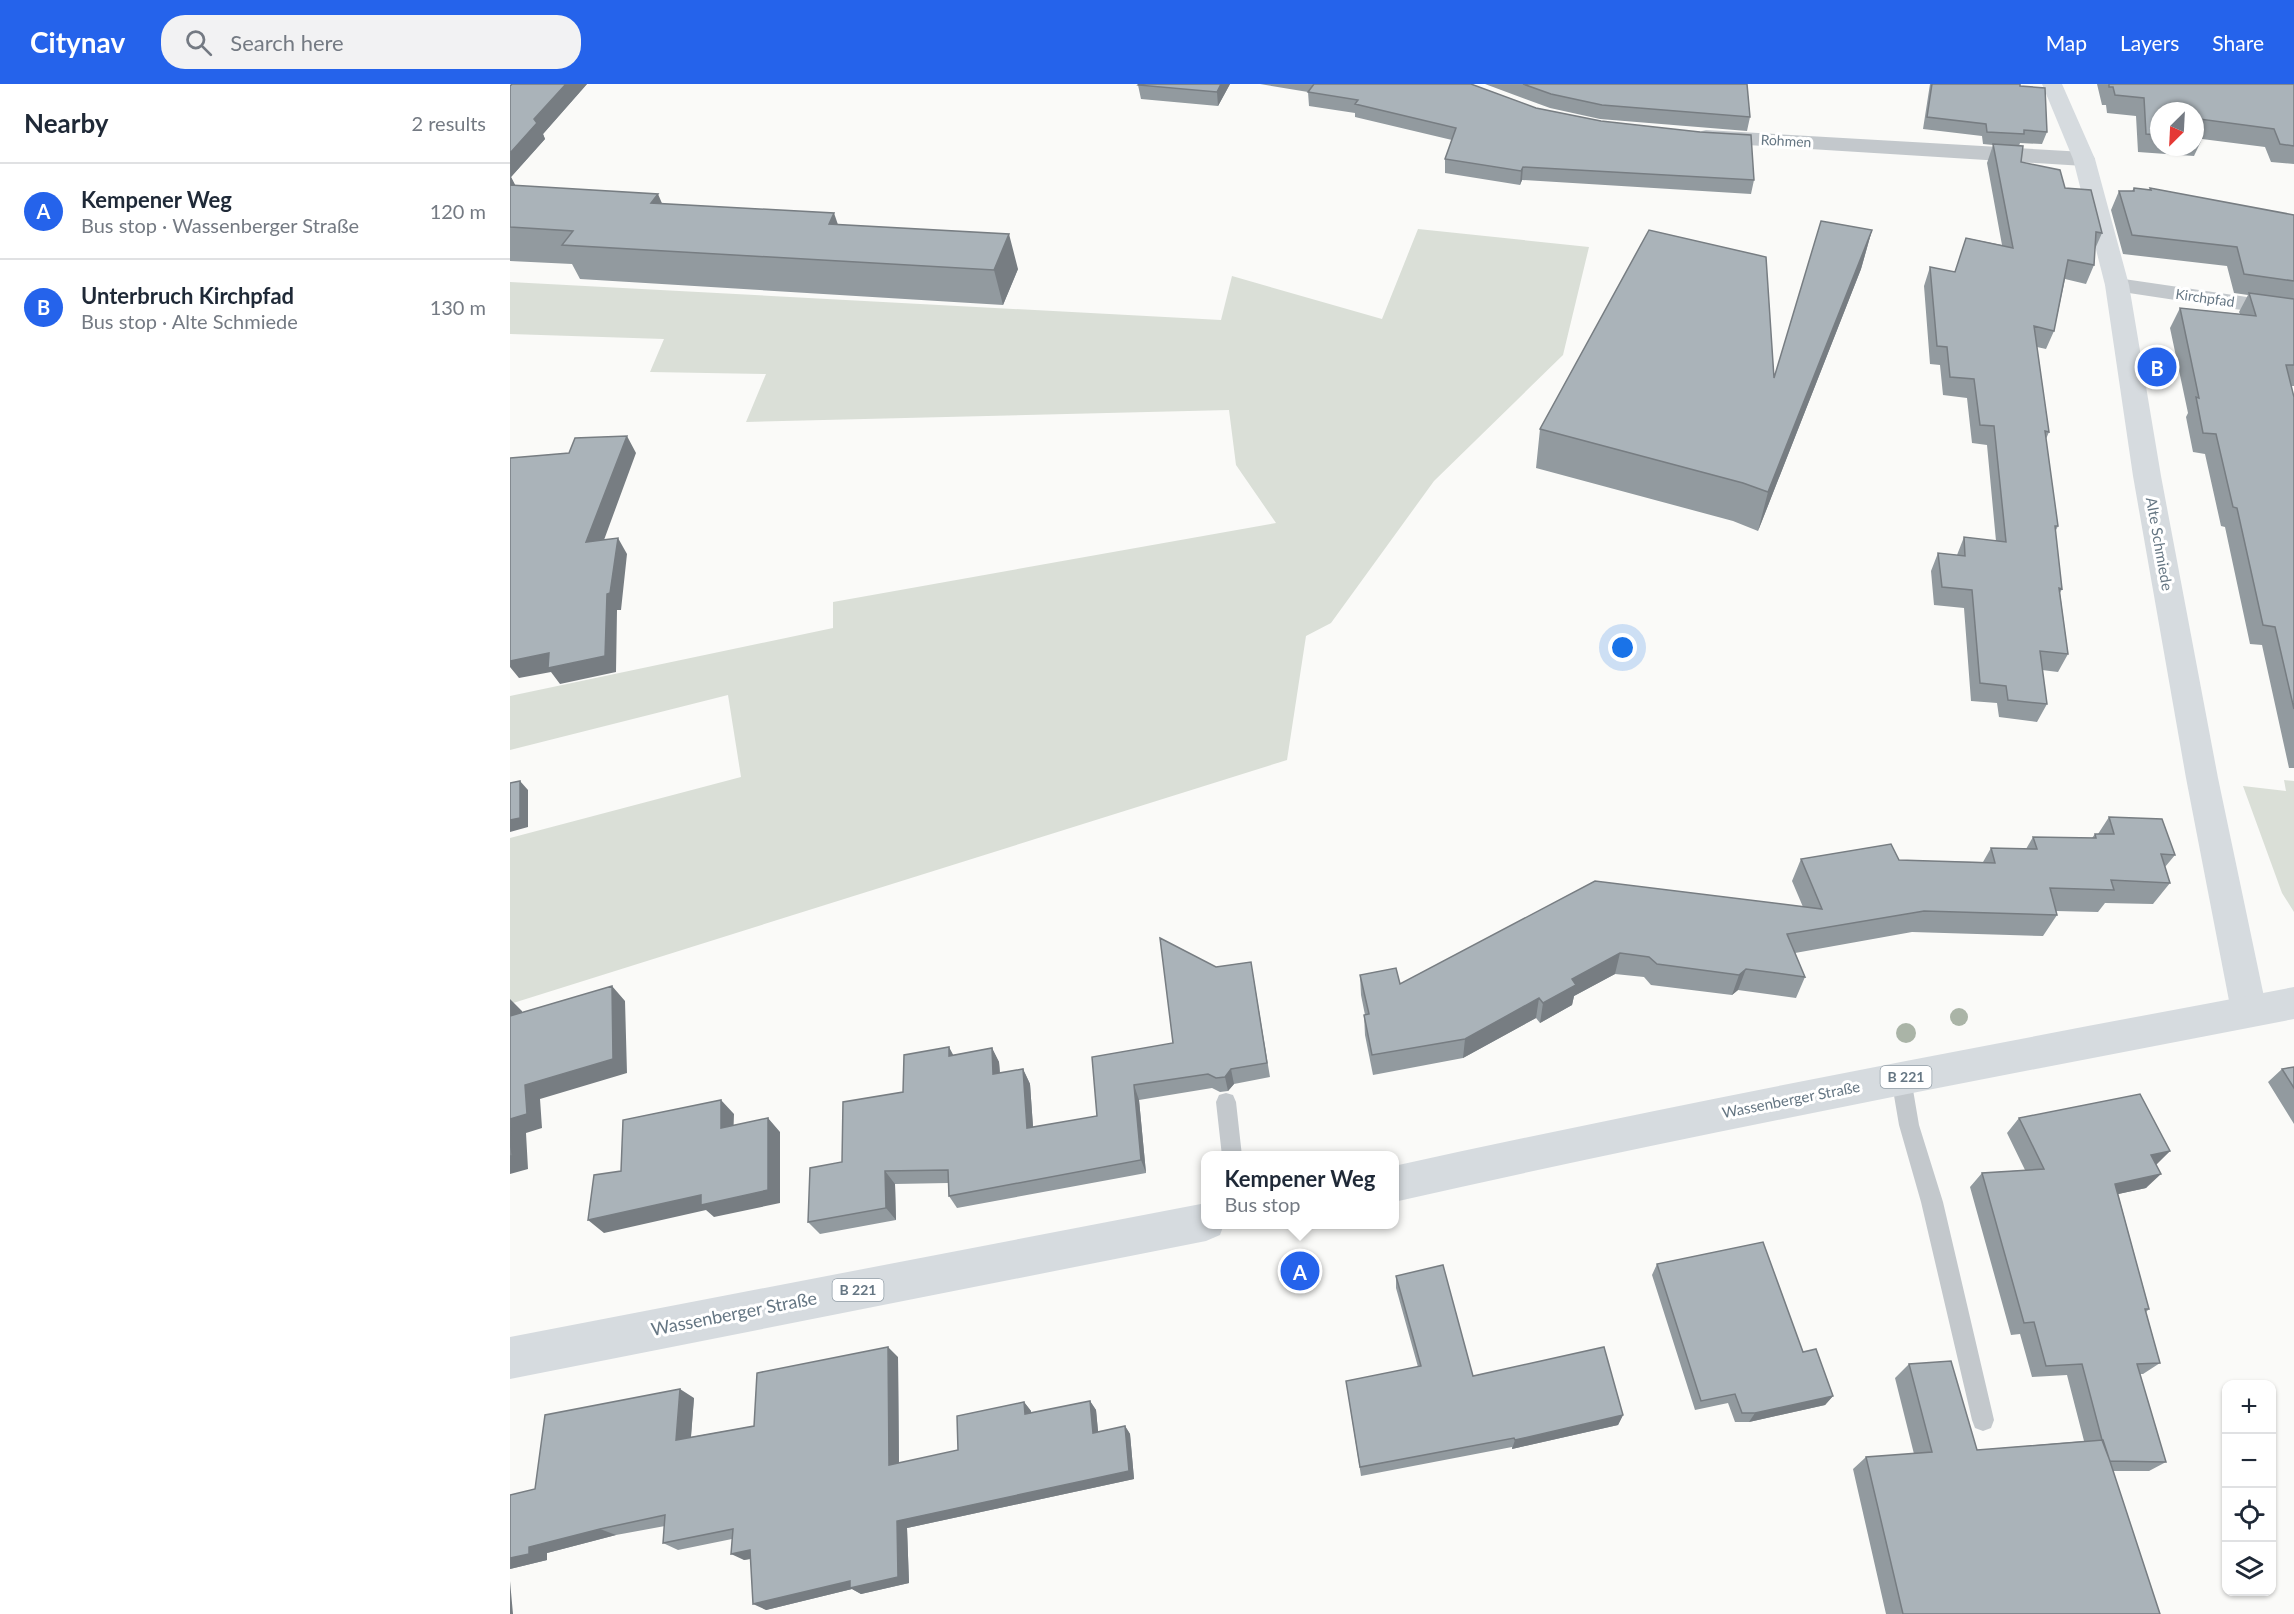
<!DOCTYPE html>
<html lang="en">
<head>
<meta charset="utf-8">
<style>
	body { margin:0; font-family:Lato,sans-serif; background:#f2f2f3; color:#1f2937 }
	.controls { position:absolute; right:18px; bottom:18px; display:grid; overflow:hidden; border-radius:12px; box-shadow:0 2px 4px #0004 }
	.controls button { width:54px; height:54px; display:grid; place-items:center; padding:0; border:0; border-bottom:2px solid #e0e1e3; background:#fff; color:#1f2937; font:30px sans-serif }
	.compass { position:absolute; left:1640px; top:18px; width:54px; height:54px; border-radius:50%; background:#fff; box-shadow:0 2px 4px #0004; rotate:204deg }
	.you { position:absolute; left:1113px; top:564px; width:21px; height:21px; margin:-15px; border:4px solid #fff; border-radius:50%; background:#1a73e8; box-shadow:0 0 0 9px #1a73e833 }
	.badge { display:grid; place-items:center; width:39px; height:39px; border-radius:50%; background:#2563eb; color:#fff; font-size:20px; font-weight:700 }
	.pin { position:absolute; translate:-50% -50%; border:3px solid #fff; box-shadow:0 2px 6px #0006 }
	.popup { position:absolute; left:691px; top:1067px; width:198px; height:78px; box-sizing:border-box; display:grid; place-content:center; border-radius:12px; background:#fff; filter:drop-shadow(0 2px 4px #0005); font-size:20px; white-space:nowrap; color:#747a83 }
	.popup b { font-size:22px; color:#1f2937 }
	.popup::after { content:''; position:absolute; left:50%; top:100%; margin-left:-12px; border:12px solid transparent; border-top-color:#fff }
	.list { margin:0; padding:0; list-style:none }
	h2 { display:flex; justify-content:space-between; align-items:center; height:78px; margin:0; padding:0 24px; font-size:26px }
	h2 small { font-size:20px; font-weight:400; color:#747a83 }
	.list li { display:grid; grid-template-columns:39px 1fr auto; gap:18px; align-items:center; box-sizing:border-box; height:96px; padding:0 24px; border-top:2px solid #e0e1e3 }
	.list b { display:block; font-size:22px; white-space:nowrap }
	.list p { margin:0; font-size:20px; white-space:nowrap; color:#747a83 }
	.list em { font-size:20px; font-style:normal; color:#747a83 }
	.icon { flex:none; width:33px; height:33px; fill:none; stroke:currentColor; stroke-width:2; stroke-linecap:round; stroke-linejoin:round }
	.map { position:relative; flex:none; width:1784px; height:1530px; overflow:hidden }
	header { display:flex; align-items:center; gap:36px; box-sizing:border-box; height:84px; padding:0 30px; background:#2563eb; color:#fff }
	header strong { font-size:28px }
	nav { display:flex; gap:33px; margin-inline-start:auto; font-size:21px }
	.search { width:420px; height:54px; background:#f2f2f3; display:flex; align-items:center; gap:15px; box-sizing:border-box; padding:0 21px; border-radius:24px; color:#747a83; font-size:22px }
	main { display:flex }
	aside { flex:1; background:#fff }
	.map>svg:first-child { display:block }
	.green { fill:#dadfd7 }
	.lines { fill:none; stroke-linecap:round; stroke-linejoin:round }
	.lane { fill:#c3c8cc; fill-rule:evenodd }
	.street { fill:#c3c8cc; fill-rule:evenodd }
	.secondary { fill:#d6dbdf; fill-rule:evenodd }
	.primary { fill:#d6dbdf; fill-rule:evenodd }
	.tree { fill:#aab4a7 }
	.wall { fill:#929a9f; fill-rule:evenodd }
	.shaded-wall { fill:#777d82 }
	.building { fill:#aab3b9; stroke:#777d82; stroke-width:1.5 }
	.labels { text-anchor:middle; stroke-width:6; stroke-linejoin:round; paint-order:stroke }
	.far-street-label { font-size:14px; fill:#657683; stroke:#fff }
	.shield { fill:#fff; stroke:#939fa8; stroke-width:1.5 }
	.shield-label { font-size:14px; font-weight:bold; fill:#657683 }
	.street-label { font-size:15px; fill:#657683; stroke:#fff }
	.near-street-label { font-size:18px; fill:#657683; stroke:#fff }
</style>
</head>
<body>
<header>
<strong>Citynav</strong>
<div class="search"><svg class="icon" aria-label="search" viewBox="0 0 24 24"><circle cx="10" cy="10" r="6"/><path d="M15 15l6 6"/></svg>Search here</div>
<nav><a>Map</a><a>Layers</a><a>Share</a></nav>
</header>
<main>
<aside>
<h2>Nearby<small>2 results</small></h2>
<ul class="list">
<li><span class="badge">A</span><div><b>Kempener Weg</b><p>Bus stop · Wassenberger Straße</p></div><em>120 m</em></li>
<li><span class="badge">B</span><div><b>Unterbruch Kirchpfad</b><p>Bus stop · Alte Schmiede</p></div><em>130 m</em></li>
</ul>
</aside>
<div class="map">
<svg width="1784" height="1530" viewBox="0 0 1784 1530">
	<rect width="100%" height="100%" fill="#fafaf8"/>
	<!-- green -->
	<path class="green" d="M908 145 1079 163 1053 271 924 397 821 539 796 552 777 676 0 920V754L231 693 218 611 0 666V612L323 544V518L766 439 726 381 719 326 236 338 256 290 140 288 154 255 0 250V198L711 236 722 192 872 235Z
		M1774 696 1784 697V828L1772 809 1733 702 1776 707Z"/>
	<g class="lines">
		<!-- lane -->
		<path class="lane" d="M1391 985 1398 988 1401 994 1409 1041 1433 1118 1484 1336 1481 1344 1473 1347 1465 1344 1462 1336 1411 1118 1389 1041 1381 994 1384 988Z
			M716 1009 723 1011 726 1018 732 1072H712L706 1018 709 1011Z"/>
		<!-- street -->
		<path class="street" d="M1196 46 1574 68 1582 70 1585 75 1582 80 1574 82 1188 58 1185 53 1188 48Z
			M1607 194 1784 220V234L1599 206 1595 201 1599 196Z"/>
		<!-- secondary -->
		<path class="secondary" d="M1532 0H1552L1585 75 1619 201 1651 392 1708 694 1757 927 1752 938 1739 943 1726 938 1721 927 1676 694 1623 392 1595 201 1563 75Z"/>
		<!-- primary -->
		<path class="primary" d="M1784 903V935C1484 993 1183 1050 884 1118V1082C1183 1016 1484 960 1784 903Z
			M696 1119V1140H714L710 1151 696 1157 0 1295V1253Z"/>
	</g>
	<!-- trees -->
	<g class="tree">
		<circle cx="1449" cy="933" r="9"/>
		<circle cx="1396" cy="949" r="10"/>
	</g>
	<!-- wall -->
	<path class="wall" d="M2 0H77L33 50 35 55 1 93 5 102 328 141 508 185 493 221 70 195 62 180 0 177V2Z
		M720 0 708 22 631 15 628 1Z
		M750 0H961L1026 24 1244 96 1241 110 1012 96 1010 101 935 89V75L942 56 845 33V29L799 22 798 8Z
		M975 0H1237L1240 33 1237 47 1090 35 1040 24Z
		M1420 0H1510V2L1537 48 1532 60 1510 59 1509 62 1511 78 1555 104 1592 149 1585 165 1584 181 1576 200 1555 195 1544 247 1536 265 1527 263 1539 348 1536 355 1548 442 1545 448 1552 505 1550 509 1558 570 1548 588 1532 586 1537 620 1527 638 1489 633 1487 619 1461 617 1454 524 1424 521 1421 487 1428 469 1447 471 1454 453 1486 457 1477 361 1462 359 1457 314 1433 311 1430 281 1420 280 1414 202 1420 183 1445 188 1456 154 1492 161 1477 79 1483 61 1473 60 1472 52 1413 45Z
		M1587 0H1784V80L1761 78 1755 63 1692 55 1684 72 1628 68 1626 32 1597 29 1596 21H1592ZM1649 27H1685V63H1649Z
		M1624 104 1639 106 1640 104 1784 131V302H1781L1784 313V684H1779L1752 561 1740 560 1715 443 1711 442 1695 370 1683 368 1676 333 1678 329 1660 244 1670 224 1730 230 1729 228 1738 211 1724 209 1717 182 1613 170 1601 126 1609 107H1622Z
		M1362 146 1351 185 1248 447 1223 437 1026 384 1030 345 1264 294Z
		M1599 733 1665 771 1655 783 1660 799 1643 820 1595 819 1588 828 1546 827 1547 831 1533 852 1402 848 1285 869 1295 893 1286 914 1228 906 1222 911 1141 901 1134 893 1105 890 1064 912 1062 921 1030 939 1026 934 953 974 863 991 855 951 854 931H855L851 911 850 891 890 900 1293 823 1282 797 1291 775 1473 778 1481 764 1516 765 1523 753 1582 754 1585 750H1588Z
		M741 878 760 993 724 1000 718 1007 710 1008 702 1004 629 1016 636 1089 447 1124 439 1112 438 1099 385 1100 386 1136 310 1150 298 1138 332 1078 393 1008 443 971 482 964 489 978 490 989 513 985 520 1000 523 1043 587 1032 663 959 706 883Z
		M1784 983V1040L1758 998 1772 985Z
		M1509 1034 1660 1067 1646 1080 1636 1104 1608 1110 1639 1225 1636 1228 1650 1279 1633 1290H1630L1656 1378 1639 1387H1603L1650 1530H1376L1343 1385 1356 1373 1404 1370 1385 1294 1399 1280 1467 1366 1574 1357 1557 1291 1522 1293 1510 1250 1501 1251 1460 1103 1472 1089 1515 1086 1497 1049Z
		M1147 1180 1293 1268 1323 1312 1315 1321 1239 1338H1225L1218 1319 1185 1326 1142 1191Z
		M886 1192 963 1292 1113 1331 1108 1341 1002 1365V1363L851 1392 836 1297 908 1283 886 1204Z
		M388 1273 389 1379 448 1366 514 1318 521 1327V1329L580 1317 586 1326 588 1348 615 1342 620 1350 624 1395 397 1444 399 1499 351 1510 342 1505 256 1526 241 1475 234 1476 222 1455 168 1466 153 1459 155 1442 106 1451 37 1469V1476L0 1485V1411L25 1405 184 1314 181 1353 244 1342Z"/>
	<!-- shaded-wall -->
	<path class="shaded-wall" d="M56 0H77L33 50 35 55 1 93 17 123 0 125V69L24 35Z
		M711 0H720L708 22 707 8Z
		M1013 83 1012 96 1010 101 1011 87Z
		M148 110 163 145 141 119Z
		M324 129 336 164 319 140Z
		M1362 146 1351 185 1248 447 1258 408Z
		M499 150 508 185 493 221 484 186Z
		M117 352 126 369 87 475 76 458Z
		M108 454 117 470 111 526H107L106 588 50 600 41 588 9 594 0 583V577L97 510Z
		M10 697 18 706V743L0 748V736Z
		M1110 869 1105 890 1064 912 1062 921 1030 939 1033 919 1062 895Z
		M1236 885 1228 906 1222 911 1229 891Z
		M102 902 115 917 117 989 30 1015 32 1044 16 1049 18 1085 0 1090V1035L15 1001Z
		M1029 914 1026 934 953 974 955 955Z
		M0 915 12 927 13 947 0 935Z
		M439 963 447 978 439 972Z
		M482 964 489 978 491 1005 483 990Z
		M513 985 520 1000 524 1057 517 1044Z
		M721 985 724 1000 718 1007 715 993Z
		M624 1001 629 1016 636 1089 631 1076Z
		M211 1016 224 1030 223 1058 211 1044Z
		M258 1034 270 1048V1119L204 1133 196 1126 94 1149 78 1136Z
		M1660 1067 1645 1082 1641 1071Z
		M375 1087 385 1100 386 1136 376 1124Z
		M1651 1090 1636 1104 1590 1114 1605 1100Z
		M378 1263 388 1273 389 1389 379 1381Z
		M170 1305 184 1314 180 1364 166 1356Z
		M1323 1312 1315 1321 1239 1338 1245 1329Z
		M580 1317 586 1326 589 1357 583 1349Z
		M514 1318 521 1327 522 1339 515 1330Z
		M1113 1331 1108 1341 1002 1365 1005 1356Z
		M615 1342 620 1350 624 1395 397 1444 399 1499 351 1510 342 1505 256 1526 243 1520 340 1497 387 1437Z
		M90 1445 106 1451 37 1469V1476L0 1485V1474L19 1463Z
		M240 1466 254 1472 234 1476 221 1470Z
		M0 1497 3 1530H0Z"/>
	<!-- building -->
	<path class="building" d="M2 0H56L24 35 27 39 0 69V2Z
		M629 0H711L707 8 628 1Z
		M804 0H961L1026 24 1091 37 1190 48 1241 51 1244 96 1013 83 1011 87 935 75 946 44 845 20 848 16 798 8Z
		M1013 0H1237L1240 33 1092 21 1041 10Z
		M1422 0H1510V2L1535 4 1537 48 1514 46V50L1477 48 1476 40 1417 33Z
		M1599 0H1784V62L1770 60 1764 45 1690 35 1692 54H1685V27H1649V51L1636 50 1634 14 1605 11 1603 3H1599Z
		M1483 60 1513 62 1511 78 1550 86 1555 104 1581 106 1592 149 1586 148 1584 181 1558 176 1544 247 1524 242 1539 348 1535 347 1548 442H1545L1552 505 1549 504 1558 570 1530 567 1537 620 1498 616 1496 602 1470 599 1462 506 1432 503 1428 469 1455 472 1454 453 1496 458 1484 342 1470 341 1464 295 1440 293 1437 263 1427 262 1420 183 1445 188 1456 154 1503 164Z
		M0 101 148 110 141 119 324 129 319 140 499 150 484 186 52 161 63 147 0 143Z
		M1624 104 1641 106 1640 104 1784 131V197L1734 190 1727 163 1622 151 1609 107H1624Z
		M1311 137 1362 146 1258 408 1233 399 1030 345 1139 146 1256 173 1264 294Z
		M1739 209 1784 215V281H1776L1784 313V625L1765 543 1753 541 1727 424 1723 423 1706 350 1693 349 1686 313 1689 314 1670 224 1746 232Z
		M117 352 76 458 108 454 100 509 97 510 95 572 38 584 39 569 0 577V374L59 369 65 354Z
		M10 697V734L0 736V699Z
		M1599 733 1652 735 1665 771 1651 770 1660 799 1601 796 1604 806 1540 804 1547 831 1414 827 1277 850 1295 893 1236 885 1229 891 1147 880 1139 873 1110 869 1062 895 1066 901 1033 919 1029 914 955 955 862 971 854 931 859 930 850 891 886 884 890 900 1085 797 1312 825 1291 775 1381 760 1389 776 1485 779 1481 764 1527 765 1523 753 1586 754 1585 750H1604Z
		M650 854 706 883 741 878 757 979 721 985 715 993 706 994 698 990 624 1001 631 1076 439 1112 438 1086 375 1087 376 1124 298 1138 300 1084 332 1078 333 1018 393 1008 394 971 439 963V972L482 964 483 990 513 985 517 1044 587 1032 582 973 663 959Z
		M102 902 103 975 15 1001 17 1030 0 1035 2 1072H0V932Z
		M1784 983V1004L1772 985Z
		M1630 1010 1660 1067 1641 1071 1651 1090 1605 1100 1639 1225H1635L1650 1279 1627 1280 1656 1378 1600 1377 1592 1356 1572 1280 1536 1282 1524 1238 1514 1239 1472 1089 1534 1085 1509 1034Z
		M211 1016V1044L258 1034V1106L191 1121V1111L78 1136 84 1091 111 1087 113 1036Z
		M1253 1158 1293 1268 1306 1265 1323 1312 1245 1329H1232L1225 1310 1191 1317 1147 1180Z
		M933 1181 963 1292 1094 1263 1113 1331 1005 1356 1004 1354 850 1383 836 1297 911 1282 886 1192Z
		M378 1263 379 1381 448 1366 447 1332 514 1318 515 1330 580 1317 583 1349 615 1342 619 1387 387 1437 388 1493 340 1504V1497L243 1520 240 1466 221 1470 223 1445 153 1459 155 1431 90 1445 19 1463V1470L0 1474V1411L25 1405 35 1331 170 1305 166 1356 244 1342 247 1289Z
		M1441 1277 1467 1366 1593 1356 1650 1530H1393L1356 1373 1422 1368 1399 1280Z"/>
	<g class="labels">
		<!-- far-street labels -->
		<g class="far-street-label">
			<text transform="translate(1276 57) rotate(3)" y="5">Rohmen</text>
			<text transform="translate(1695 214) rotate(8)" y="5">Kirchpfad</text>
		</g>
		<!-- shield labels -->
		<g class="shield">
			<rect x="1370.5" y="982" width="51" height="22" rx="4.5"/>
			<rect x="322.5" y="1195" width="51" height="22" rx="4.5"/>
		</g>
		<g class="shield-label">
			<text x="1396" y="998">B 221</text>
			<text x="348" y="1211">B 221</text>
		</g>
		<!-- street labels -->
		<g class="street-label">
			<text transform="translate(1649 460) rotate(80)" y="5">Alte Schmiede</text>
			<text transform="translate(1281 1016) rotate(-11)" y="5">Wassenberger Straße</text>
		</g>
		<!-- near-street labels -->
		<g class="near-street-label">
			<text transform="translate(224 1230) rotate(-11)" y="6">Wassenberger Straße</text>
		</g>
	</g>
</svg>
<div class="controls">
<button>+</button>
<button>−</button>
<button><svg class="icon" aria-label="locate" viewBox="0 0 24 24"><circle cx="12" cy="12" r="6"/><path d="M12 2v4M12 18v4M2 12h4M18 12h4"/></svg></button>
<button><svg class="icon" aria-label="layers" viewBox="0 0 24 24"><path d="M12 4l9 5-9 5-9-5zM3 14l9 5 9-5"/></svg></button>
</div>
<svg class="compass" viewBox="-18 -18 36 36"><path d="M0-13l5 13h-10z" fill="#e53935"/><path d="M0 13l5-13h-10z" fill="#747a83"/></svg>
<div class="you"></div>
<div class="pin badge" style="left:790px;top:1187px">A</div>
<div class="popup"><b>Kempener Weg</b>Bus stop</div>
<div class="pin badge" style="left:1647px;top:283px">B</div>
</div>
</main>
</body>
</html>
